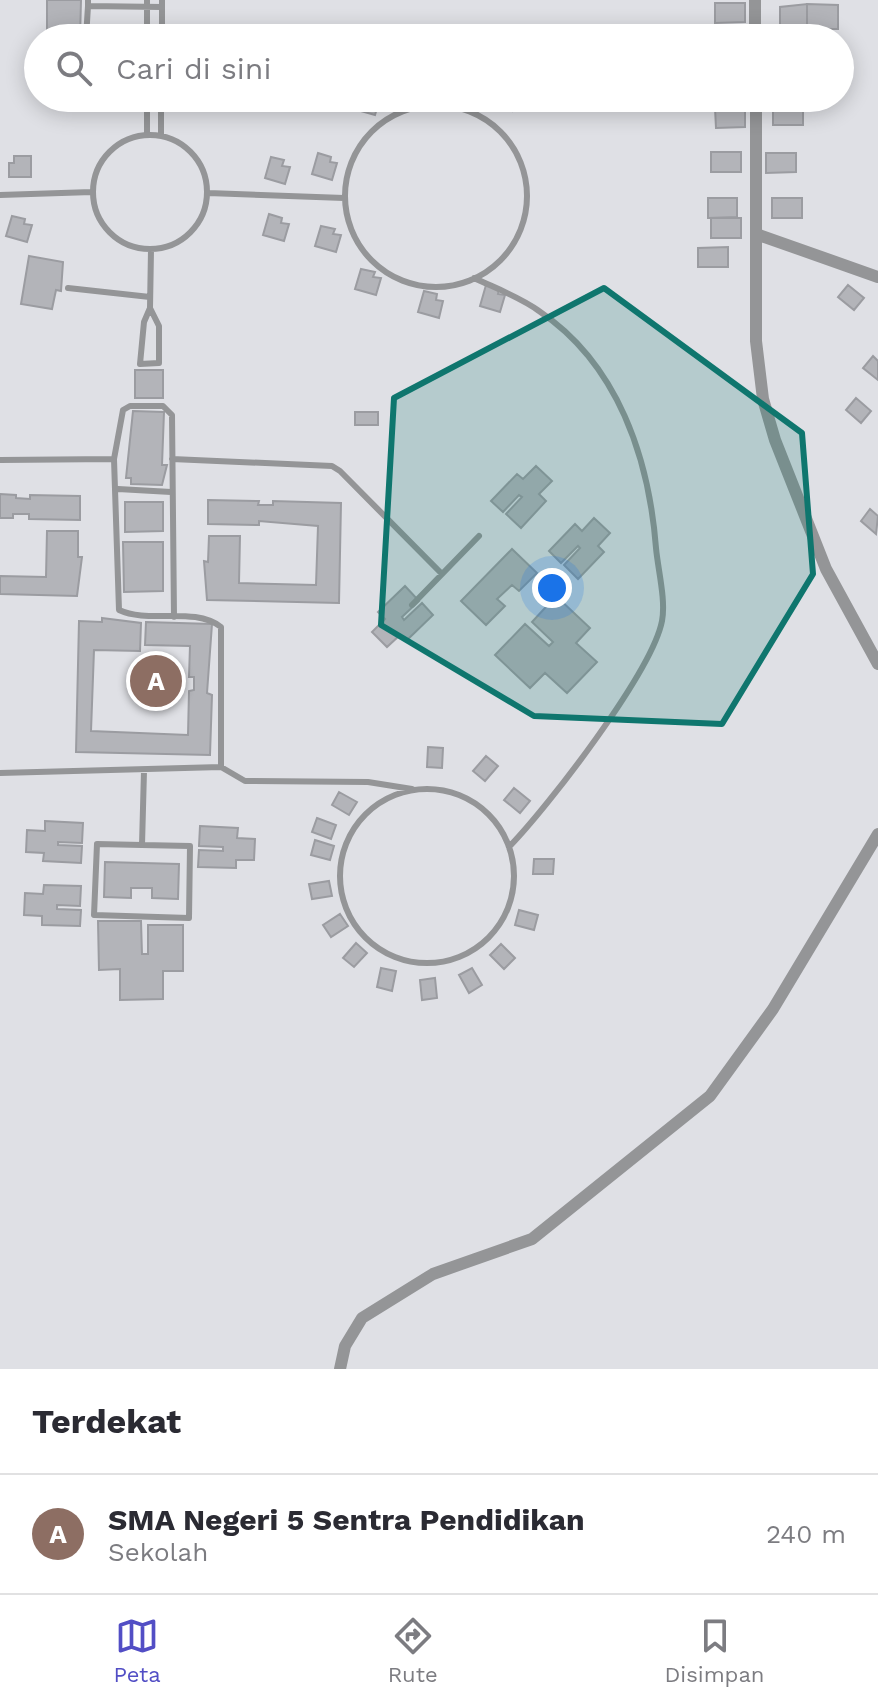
<!DOCTYPE html>
<html lang="id">
<head>
<meta charset="utf-8">
<style>
	body { margin:0; font-family:"Work Sans",sans-serif; background:#f7f7f7; color:#2b2b33 }
	.you { position:absolute; left:552px; top:588px; width:28px; height:28px; margin:-20px; border:6px solid #fff; border-radius:50%; background:#1a73e8; box-shadow:0 0 0 12px #1a73e833 }
	.badge { display:grid; place-items:center; width:52px; height:52px; border-radius:50%; background:#524ec5; color:#fff; font-size:26px; font-weight:700 }
	.pin { position:absolute; translate:-50% -50%; border:4px solid #fff; box-shadow:0 2px 8px #0006 }
	.list { margin:0; padding:0; list-style:none }
	h2 { display:flex; justify-content:space-between; align-items:center; height:104px; margin:0; padding:0 32px; font-size:34px }
	h2 small { font-size:26px; font-weight:400; color:#7c7c81 }
	.list li { display:grid; grid-template-columns:52px 1fr auto; gap:24px; align-items:center; box-sizing:border-box; height:120px; padding:0 32px; border-top:2px solid #e1e1e2 }
	.list b { display:block; font-size:30px; white-space:nowrap }
	.list p { margin:0; font-size:26px; white-space:nowrap; color:#7c7c81 }
	.list em { font-size:26px; font-style:normal; color:#7c7c81 }
	.icon { flex:none; width:44px; height:44px; fill:none; stroke:currentColor; stroke-width:2; stroke-linecap:round; stroke-linejoin:round }
	.map { position:relative; flex:none; width:878px; height:1369px; overflow:hidden }
	.search { position:absolute; background:#fff; box-shadow:0 4px 20px #0003; left:24px; right:24px; top:24px; height:88px; display:flex; align-items:center; gap:20px; box-sizing:border-box; padding:0 28px; border-radius:44px; color:#7c7c81; font-size:30px }
	.sheet { height:224px; background:#fff }
	nav { display:flex; justify-content:space-around; align-items:center; box-sizing:border-box; height:112px; border-top:2px solid #e1e1e2; background:#fff; font-size:22px; color:#7c7c81 }
	nav a { display:grid; justify-items:center; gap:4px }
	nav .on { color:#524ec5 }
	.map>svg:first-child { display:block }
	.building { fill:#b3b4b9; stroke:#9b9ca1; stroke-width:2 }
	.lines { fill:none; stroke-linecap:round; stroke-linejoin:round }
	.service { stroke:#949597; stroke-width:6 }
	.minor { stroke:#949597; stroke-width:12 }
	.marked { fill:#0f766e; fill-opacity:0.2; stroke:#0f766e; stroke-width:6; stroke-linejoin:round }
</style>
</head>
<body>
<div class="map">
<svg width="878" height="1369" viewBox="0 0 878 1369">
	<rect width="100%" height="100%" fill="#dfe0e5"/>
	<!-- building -->
	<path class="building" d="M47 0H81L80 38H47Z
		M715 3H745V22L715 23Z
		M807 4V29L780 27V7Z
		M807 4 838 5V29H807Z
		M181 98H204L201 107 180 101Z
		M358 98H380L375 115 354 109Z
		M494 98H516L512 111 492 105Z
		M773 106H803V125H773Z
		M715 108H745V127L716 128Z
		M711 152H741V172H711Z
		M318 153 331 157 330 162 337 163 332 180 312 174Z
		M766 153H796V172L766 173Z
		M14 156H31V177H9V163H14Z
		M271 157 284 160 282 166 290 167 285 184 265 178Z
		M708 198H737V217L708 218Z
		M772 198H802V218H772Z
		M269 214 282 218 281 223 289 224 284 241 263 235Z
		M12 216 25 219 24 224 32 225 27 242 6 236Z
		M711 218H741V238H711Z
		M321 226 335 229 333 234 341 235 336 252 315 246Z
		M728 247V267H698V248Z
		M29 256 63 262 61 291 56 290 52 309 21 304Z
		M361 269 375 272 373 277 381 278 376 295 355 289Z
		M486 285 499 289 498 294 505 295 500 312 480 306Z
		M848 285 864 298 854 310 838 297Z
		M424 291 437 294 436 300 443 301 439 318 418 312Z
		M873 356 878 361V380L863 368Z
		M135 370H163V398H135Z
		M856 398 871 411 861 423 846 410Z
		M133 411 164 412 162 465H167L162 485 131 484V478H126Z
		M355 412H378V425H355Z
		M536 466 552 481 539 494 546 501 521 528 506 514 522 497 519 495 503 512 491 501 517 474 523 479Z
		M0 494 16 495V498L30 499V495L80 496V520L29 519V514H13V518H0Z
		M208 500 259 501 258 505H273V501L341 503 339 603 207 600 204 561 208 562 209 536H240L239 583 316 585 318 526 259 521V525L208 524Z
		M125 502H163V531L125 532Z
		M870 509 878 516 876 534 861 521Z
		M594 518 610 533 598 546 604 552 578 579 564 565 580 548 578 546 561 563 549 551 575 524 582 531Z
		M47 531H78V557H82L77 596 0 594V576L46 577Z
		M123 542H163V591L124 592Z
		M512 549 537 573 519 591 512 585 497 599 505 606 486 625 461 601Z
		M405 586 419 601 402 617 404 620 422 603 433 615 406 641 400 635 387 647 372 632 385 619 378 612Z
		M556 596 590 628 576 643 597 662 567 693 545 673 530 688 495 655 525 624 549 646 553 642 532 622Z
		M102 618 141 623 140 651 94 650 91 731 188 735 189 691 194 690V677H189L190 646 145 645 146 622 212 624 207 693 212 695 210 755 76 752 79 621 102 622Z
		M428 747 443 748 442 768 427 767Z
		M486 756 498 766 485 781 473 771Z
		M514 788 530 801 520 813 504 800Z
		M339 792 357 802 349 815 332 805Z
		M317 818 336 825 331 839 312 832Z
		M45 821 83 823 82 843 58 842V845L82 846 81 863 43 861 44 853 26 852 27 830 45 831Z
		M200 826 238 828 237 838 255 839 254 860H236V868L198 867 199 850 223 851V847L199 846Z
		M315 840 334 846 330 860 311 855Z
		M534 859H554L553 874H533Z
		M105 862 179 864 178 899 152 898V888H131V898L104 897Z
		M329 881 332 896 312 899 309 884Z
		M44 885 81 886 80 906 57 905V909L81 910 80 926 42 925V916L24 915 25 893 43 894Z
		M519 910 538 915 534 930 515 925Z
		M340 914 348 926 331 937 323 925Z
		M98 921H141L142 954H148V925H183V971H163V999L120 1000V969L99 970Z
		M356 943 367 953 354 967 343 958Z
		M501 944 515 958 504 969 490 955Z
		M381 968 396 971 392 991 377 987Z
		M472 968 482 985 469 993 459 975Z
		M435 978 437 998 422 1000 420 980Z"/>
	<g class="lines">
		<!-- service -->
		<path class="service" d="M88 0V6L162 7
			M86 38 88 6
			M147 38V0
			M162 38V0
			M345 196a91 91 0 1 1 182 0a91 91 0 1 1-182 0Z
			M93 192a57 57 0 1 1 114 0a57 57 0 1 1-114 0Z
			M147 135V98
			M161 136V98
			M208 193 344 198
			M0 195 92 192
			M474 278C495 288 520 297 539 311 618 364 649 458 656 548 658 570 666 600 662 621 652 672 548 807 509 847
			M68 288 150 297
			M150 308 144 322 140 364 159 363V326L150 308 151 250
			M172 459 332 466 340 471 442 574
			M0 460 114 459
			M118 489 171 492
			M412 605 479 536
			M174 617 172 415 163 406H130L123 410 114 459 119 610C149 624 194 606 221 627V767
			M0 773 221 767 245 781 368 782 412 789
			M340 876a87 87 0 1 1 174 0a87 87 0 1 1-174 0Z
			M142 845 97 844 94 915 189 918 190 846 142 845 144 771"/>
		<!-- minor -->
		<path class="minor" d="M755 0V38
			M756 98V341L763 399 775 440 826 569 878 664
			M759 235 878 277
			M340 1369 345 1346 362 1318 433 1274 532 1239 710 1096 773 1009 878 834"/>
	</g>
	<!-- marked area -->
	<path class="marked" d="M604 288 802 433 813 574 722 724 534 716 381 625 394 398Z"/>
</svg>
<div class="you"></div>
<div class="pin badge" style="left:156px;top:681px;background:#8d6e63">A</div>
<div class="search"><svg class="icon" aria-label="search" viewBox="0 0 24 24"><circle cx="10" cy="10" r="6"/><path d="M15 15l6 6"/></svg>Cari di sini</div>
</div>
<section class="sheet">
<h2>Terdekat<small></small></h2>
<ul class="list">
<li><span class="badge" style="background:#8d6e63">A</span><div><b>SMA Negeri 5 Sentra Pendidikan</b><p>Sekolah</p></div><em>240 m</em></li>
</ul>
</section>
<nav>
<a class="on"><svg class="icon" aria-label="map" viewBox="0 0 24 24"><path d="M3 6l6-2 6 2 6-2v14l-6 2-6-2-6 2zM9 4v14M15 6v14"/></svg>Peta</a>
<a><svg class="icon" aria-label="directions" viewBox="0 0 24 24"><path d="M12 3l9 9-9 9-9-9zM9 14v-3h6M13 9l2 2-2 2"/></svg>Rute</a>
<a><svg class="icon" aria-label="saved" viewBox="0 0 24 24"><path d="M7 4h10v16l-5-4-5 4z"/></svg>Disimpan</a>
</nav>
</body>
</html>
